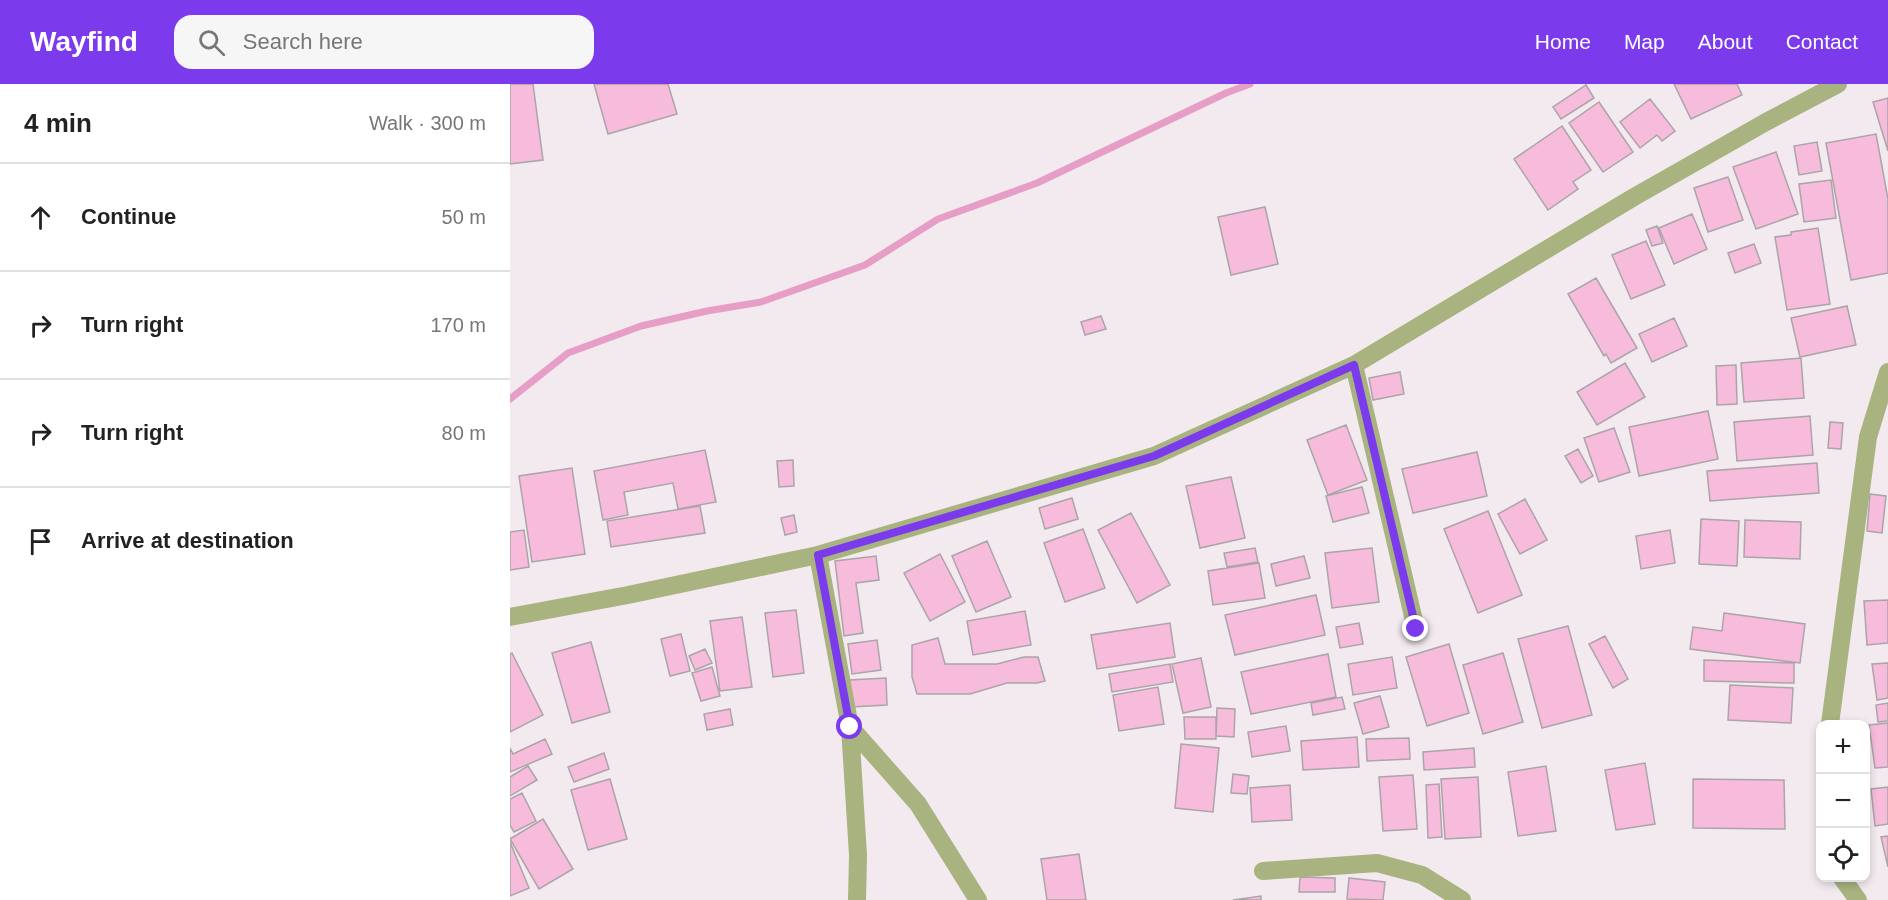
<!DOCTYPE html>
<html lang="en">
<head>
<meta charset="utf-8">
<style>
	body { margin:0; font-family:Arial,sans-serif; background:#f6f6f6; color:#222 }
	.controls { position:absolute; right:18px; bottom:18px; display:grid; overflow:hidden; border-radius:12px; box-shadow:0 3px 9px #0003 }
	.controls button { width:54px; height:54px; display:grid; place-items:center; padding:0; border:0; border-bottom:2px solid #e0e0e0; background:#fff; color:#222; font:30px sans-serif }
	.stop { position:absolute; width:18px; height:18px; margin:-14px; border:4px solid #7c3aed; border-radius:50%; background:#fff }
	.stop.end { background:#7c3aed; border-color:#fff; box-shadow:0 2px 6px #0008 }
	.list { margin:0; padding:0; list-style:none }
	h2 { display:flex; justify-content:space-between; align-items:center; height:78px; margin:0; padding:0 24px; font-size:26px }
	h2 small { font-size:20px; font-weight:400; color:#767676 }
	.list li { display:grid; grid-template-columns:39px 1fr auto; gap:18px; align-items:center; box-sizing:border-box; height:108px; padding:0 24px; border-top:2px solid #e0e0e0 }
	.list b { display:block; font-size:22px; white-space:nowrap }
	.list em { font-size:20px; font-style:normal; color:#767676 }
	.icon { flex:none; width:33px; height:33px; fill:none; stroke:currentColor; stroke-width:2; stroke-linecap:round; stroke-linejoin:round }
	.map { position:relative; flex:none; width:1378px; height:816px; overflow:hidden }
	header { display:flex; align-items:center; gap:36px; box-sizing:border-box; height:84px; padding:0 30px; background:#7c3aed; color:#fff }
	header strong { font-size:28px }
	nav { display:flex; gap:33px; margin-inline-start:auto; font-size:21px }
	.search { width:420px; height:54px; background:#f6f6f6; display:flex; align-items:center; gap:15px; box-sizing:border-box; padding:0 21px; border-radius:18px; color:#767676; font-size:22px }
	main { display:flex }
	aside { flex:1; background:#fff }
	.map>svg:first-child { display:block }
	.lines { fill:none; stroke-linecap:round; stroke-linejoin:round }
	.stream { stroke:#e69ec6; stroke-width:7 }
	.building { fill:#f7bbdb; stroke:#aba4a8; stroke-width:1.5 }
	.minor { stroke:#a8b380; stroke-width:18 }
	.route { stroke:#7c3aed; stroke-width:8 }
</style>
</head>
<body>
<header>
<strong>Wayfind</strong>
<div class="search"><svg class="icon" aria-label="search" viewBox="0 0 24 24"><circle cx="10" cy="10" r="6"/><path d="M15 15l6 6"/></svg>Search here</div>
<nav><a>Home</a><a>Map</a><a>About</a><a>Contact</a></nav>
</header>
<main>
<aside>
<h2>4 min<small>Walk · 300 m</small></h2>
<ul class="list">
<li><svg class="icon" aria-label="ahead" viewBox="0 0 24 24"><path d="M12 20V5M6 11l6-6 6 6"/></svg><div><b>Continue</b></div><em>50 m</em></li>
<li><svg class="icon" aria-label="right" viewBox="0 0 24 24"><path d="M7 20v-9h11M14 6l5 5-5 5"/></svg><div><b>Turn right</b></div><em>170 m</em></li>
<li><svg class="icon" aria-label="right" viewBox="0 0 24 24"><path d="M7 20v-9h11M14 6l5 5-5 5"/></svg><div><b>Turn right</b></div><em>80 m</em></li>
<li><svg class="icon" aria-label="arrive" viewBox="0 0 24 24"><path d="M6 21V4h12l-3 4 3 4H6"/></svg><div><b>Arrive at destination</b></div></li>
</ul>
</aside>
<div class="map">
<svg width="1378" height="816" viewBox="0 0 1378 816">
	<rect width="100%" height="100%" fill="#f3eaef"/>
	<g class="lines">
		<!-- stream -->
		<path class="stream" d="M0 315 58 269 131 242 197 227 251 218 355 181 428 135 527 99 716 9 740 0"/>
	</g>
	<!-- building -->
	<path class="building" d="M0 0H23L33 76 0 80Z
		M84 0H158L167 30 98 50Z
		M1164 0H1227L1232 11 1181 35Z
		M1076 1 1084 14 1051 35 1043 23Z
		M1378 14V67L1363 18Z
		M1140 15 1165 47 1152 57 1147 51 1130 64 1110 38Z
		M1089 18 1123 68 1093 88 1059 39Z
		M1052 42 1081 86 1063 98 1068 105 1038 126 1004 75Z
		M1366 50 1378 115V189L1341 196 1316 59Z
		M1307 58 1312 87 1289 91 1284 62Z
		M1266 68 1288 130 1246 145 1223 83Z
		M1218 93 1233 136 1198 148 1184 104Z
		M1321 96 1326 134 1294 138 1289 100Z
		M755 123 768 180 721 191 708 133Z
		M1182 130 1197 165 1164 180 1149 144Z
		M1147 142 1153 159 1142 162 1136 146Z
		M1308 144 1320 220 1277 226 1265 153 1281 151V148Z
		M1136 157 1155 201 1121 215 1102 171Z
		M1244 160 1251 179 1225 189 1218 169Z
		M1086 194 1127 264 1101 279 1096 270 1094 272 1058 210Z
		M1337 222 1346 261 1290 273 1281 234Z
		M591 232 596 245 575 251 571 238Z
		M1164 234 1177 262 1142 278 1129 250Z
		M1291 274 1294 314 1234 318 1231 279Z
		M1115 279 1135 313 1087 341 1067 308Z
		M1226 281 1227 320 1207 321 1206 282Z
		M890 288 894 310 863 316 859 294Z
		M1198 327 1208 375 1129 392 1119 343Z
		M1300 332 1303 371 1227 377 1224 338Z
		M1320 338 1333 339 1331 365 1318 364Z
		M836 341 857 396 818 411 797 356Z
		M1104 344 1120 388 1089 398 1074 354Z
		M1068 365 1083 392 1071 399 1055 372Z
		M195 366 206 418 168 425 163 399 114 408 118 431 93 436 84 387Z
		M967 368 977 412 903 429 892 385Z
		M283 376 284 402 269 403 267 377Z
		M1307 379 1309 409 1200 417 1197 387Z
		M62 384 75 470 22 478 9 392Z
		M721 393 735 454 690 464 676 402Z
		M852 403 859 429 823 438 816 412Z
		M1360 410 1376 412 1372 449 1357 447Z
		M562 414 568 435 535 445 529 424Z
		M1015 415 1037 456 1010 470 988 430Z
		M190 422 195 449 101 463 97 437Z
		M978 427 1012 511 968 529 934 445Z
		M621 429 660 501 627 519 588 446Z
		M284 431 287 448 275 451 271 434Z
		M1191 435 1229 437 1227 482 1189 480Z
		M1235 436 1291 438 1290 475 1234 473Z
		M573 445 595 504 555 518 534 459Z
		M14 446 19 483 0 486V448Z
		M1160 446 1165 479 1131 485 1126 452Z
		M477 457 501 513 466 528 442 472Z
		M745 464 748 478 717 483 714 469Z
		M862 464 869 518 822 524 815 469Z
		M430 470 455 518 420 537 394 489Z
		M366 472 369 496 346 499 353 549 334 552 325 477Z
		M794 472 800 494 766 502 761 480Z
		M749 479 755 514 703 521 698 487Z
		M806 511 815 551 725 571 715 531Z
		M1378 516V559L1357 561 1354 517Z
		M286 526 294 589 263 593 255 529Z
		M515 527 521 561 463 571 457 537Z
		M1214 529 1295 540 1290 579 1180 565 1183 543 1212 547Z
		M232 533 242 603 210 607 200 537Z
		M660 539 665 573 587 585 581 551Z
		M849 539 853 560 830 564 826 543Z
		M1058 542 1082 631 1032 644 1008 555Z
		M171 550 180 587 160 592 151 555Z
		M1095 552 1118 595 1103 604 1079 560Z
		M428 554 435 580H487L514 573H528L535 597 527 599H497L460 610H407L402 593V561Z
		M367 556 371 586 342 590 338 560Z
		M81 558 100 628 62 639 42 569Z
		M939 560 959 629 917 642 896 573Z
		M195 565 202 579 185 586 179 572Z
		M2 569 33 631 0 648V570Z
		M993 569 1013 638 973 650 953 581Z
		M818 570 826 613 741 630 731 588Z
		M882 573 887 604 843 611 838 580Z
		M691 574 701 623 673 629 662 580Z
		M1194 576 1284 579V599L1194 597Z
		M1378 579V614L1367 616 1362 580Z
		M660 580 663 598 602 608 599 590Z
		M202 583 210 612 191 617 182 589Z
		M376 594 377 621 341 623 339 596Z
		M1220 601 1283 604 1281 639 1218 636Z
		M648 603 654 640 609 647 603 611Z
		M870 612 879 643 853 650 844 619Z
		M832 613 835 625 803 631 801 619Z
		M1378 619V637L1368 638 1366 621Z
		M707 624 725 625 724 653 706 652Z
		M220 625 223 641 197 646 194 630Z
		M674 633H706V655H675Z
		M1378 639V683L1365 684 1359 641Z
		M776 642 780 667 742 673 738 648Z
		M847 653 849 683 793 686 791 657Z
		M899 654 900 675 857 677 856 655Z
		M35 655 42 670 0 688V664L3 670Z
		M671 660 709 664 703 728 665 724Z
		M964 664 965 683 914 686 913 668Z
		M94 669 99 685 64 698 58 683Z
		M1135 679 1145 740 1106 746 1095 686Z
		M18 682 27 696 0 712V693Z
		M1036 682 1046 747 1008 752 998 688Z
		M723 690 739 692 737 710 721 709Z
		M903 691 907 745 873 747 869 693Z
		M968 693 971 753 935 755 931 695Z
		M100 695 117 755 78 766 61 706Z
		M1183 695 1274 696 1275 745 1183 744Z
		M929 700 932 753 918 754 916 701Z
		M780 701 782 736 742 738 740 704Z
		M1378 703V740L1365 742 1361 705Z
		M12 709 26 737 4 748 0 741V715Z
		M33 735 63 785 29 805 0 755Z
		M1378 752V783L1371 753Z
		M0 758 19 804 0 812Z
		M569 770 576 816H537L531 775Z
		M790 793 825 794V808H789Z
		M839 794 875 798 873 816 837 815Z
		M751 812V816H723Z"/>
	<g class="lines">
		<!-- minor -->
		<path class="minor" d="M844 281 906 545
			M308 471 340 643 348 771 347 816
			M0 533 118 511 308 471 644 372 844 281 1124 113 1256 38 1328 0
			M1320 640 1358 353 1378 288
			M340 643 408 720 468 816
			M753 787 867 779 912 791 952 816
			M1332 794 1348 816"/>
	</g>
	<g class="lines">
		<!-- route -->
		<path class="route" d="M340 643 308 471 644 372 844 281 906 545"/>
	</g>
</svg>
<div class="controls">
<button>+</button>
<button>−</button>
<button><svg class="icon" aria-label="locate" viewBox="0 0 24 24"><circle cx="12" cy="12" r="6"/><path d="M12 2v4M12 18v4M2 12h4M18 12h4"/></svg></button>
</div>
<div class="stop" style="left:340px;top:643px"></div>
<div class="stop end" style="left:906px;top:545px"></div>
</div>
</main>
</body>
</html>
